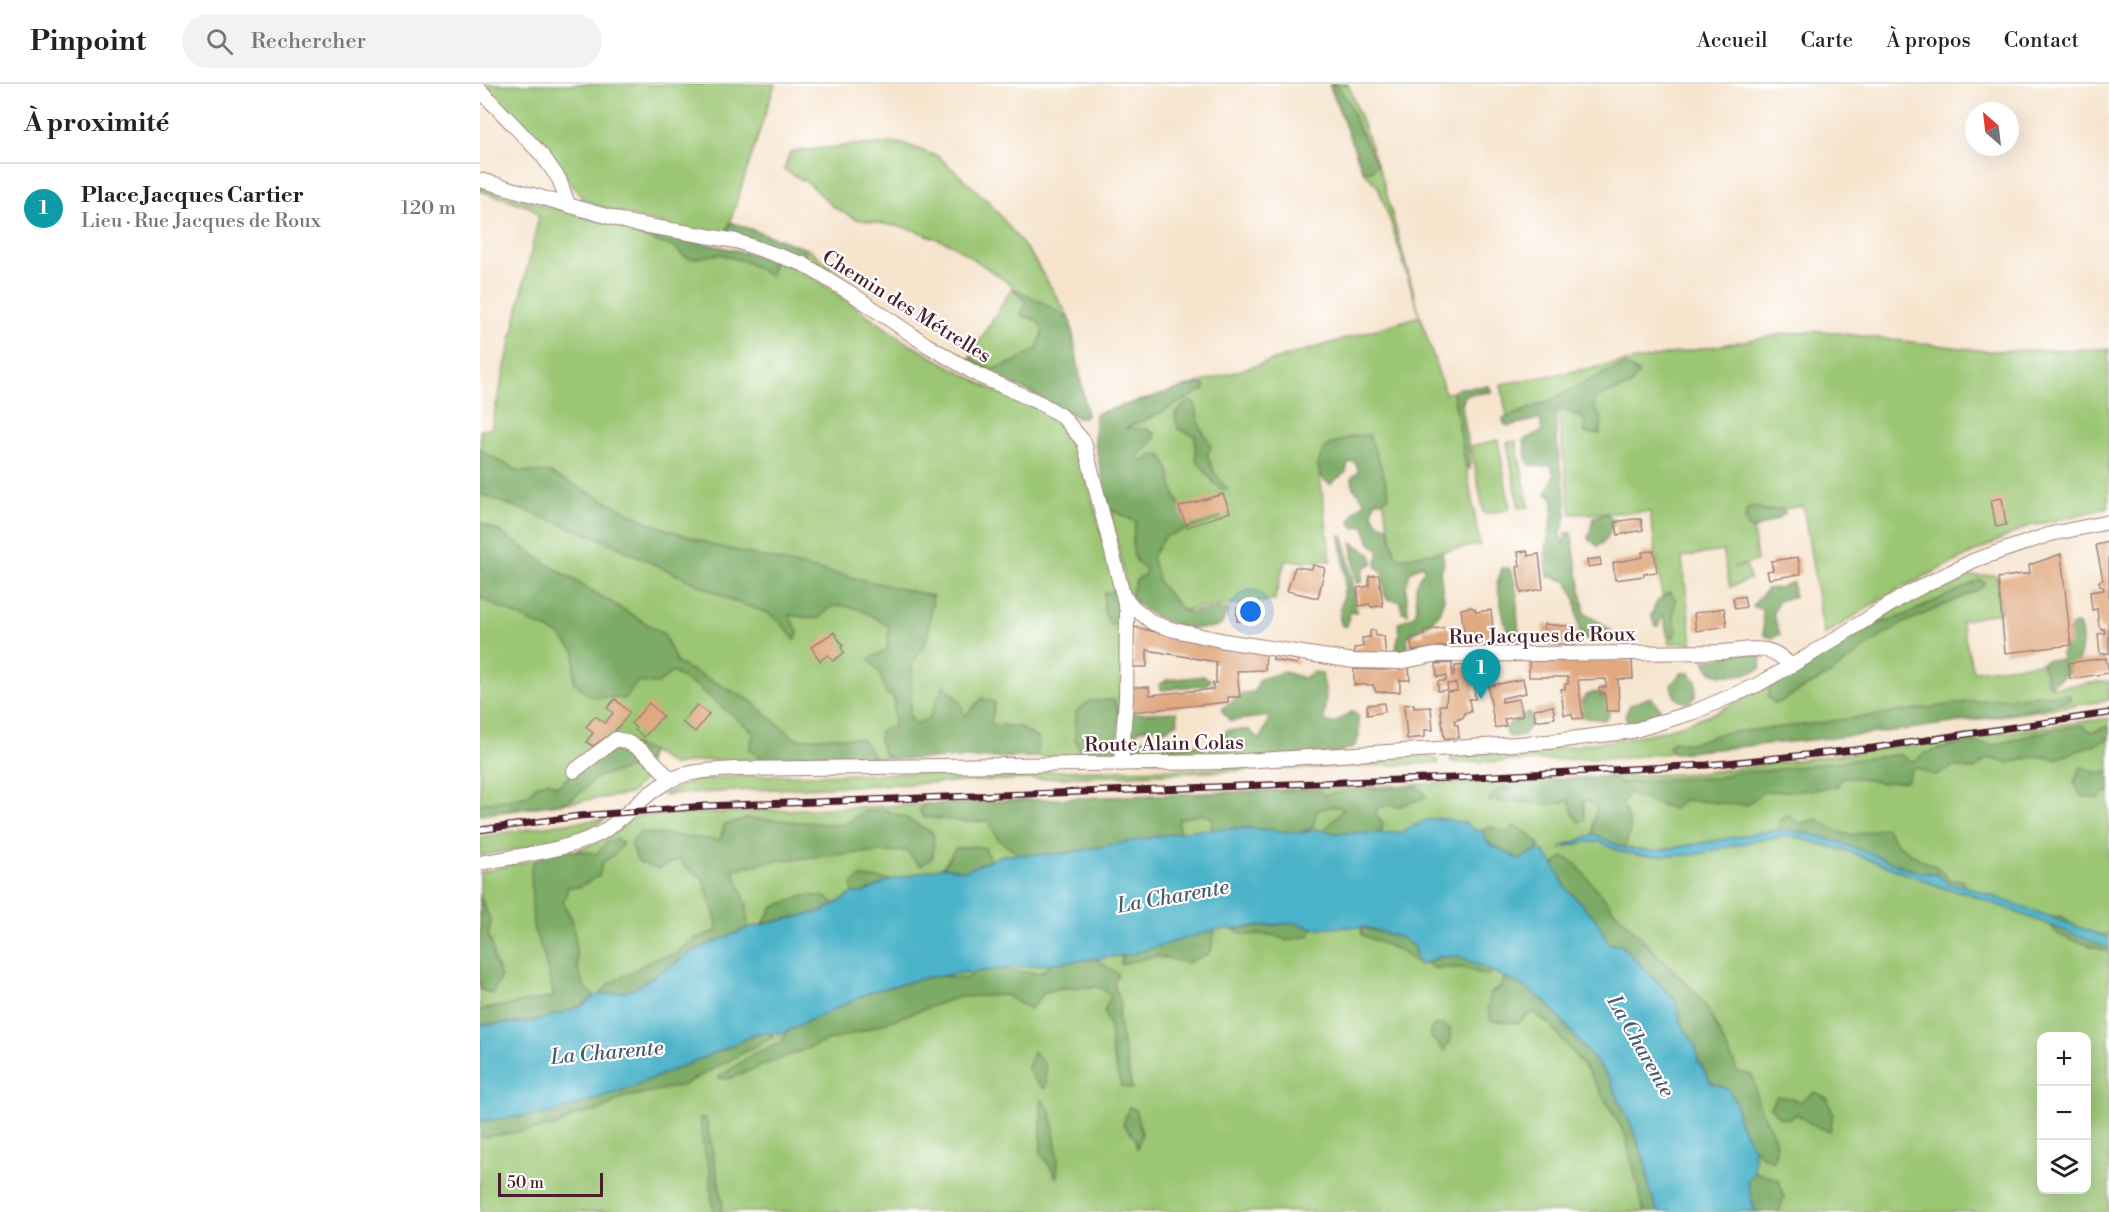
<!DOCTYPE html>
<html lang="fr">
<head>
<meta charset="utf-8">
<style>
	body { margin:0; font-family:"Libre Bodoni",serif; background:#f2f2f2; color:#222 }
	.controls { position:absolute; right:18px; bottom:18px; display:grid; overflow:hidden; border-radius:12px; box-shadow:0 6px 24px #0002 }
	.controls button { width:54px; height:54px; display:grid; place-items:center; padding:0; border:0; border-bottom:2px solid #e0e0e0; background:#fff; color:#222; font:30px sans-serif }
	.compass { position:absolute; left:1485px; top:18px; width:54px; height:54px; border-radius:50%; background:#fff; box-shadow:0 6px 24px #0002; rotate:332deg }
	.scale { position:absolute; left:18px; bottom:15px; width:105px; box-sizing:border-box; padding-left:6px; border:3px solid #4a1f2b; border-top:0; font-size:16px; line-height:21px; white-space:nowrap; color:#4a1f2b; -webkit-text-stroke:4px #fff; paint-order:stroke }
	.you { position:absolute; left:771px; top:528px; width:21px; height:21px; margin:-15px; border:4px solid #fff; border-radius:50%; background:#1a73e8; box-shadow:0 0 0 9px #1a73e833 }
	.badge { display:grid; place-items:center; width:39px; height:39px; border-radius:50%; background:#b45309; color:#fff; font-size:20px; font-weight:700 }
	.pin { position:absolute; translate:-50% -50px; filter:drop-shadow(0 2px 3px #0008) }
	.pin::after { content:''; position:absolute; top:32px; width:21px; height:18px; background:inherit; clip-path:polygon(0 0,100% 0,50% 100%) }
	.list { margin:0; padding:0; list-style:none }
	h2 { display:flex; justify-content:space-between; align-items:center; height:78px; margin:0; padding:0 24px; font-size:26px }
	h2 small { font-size:20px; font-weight:400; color:#767676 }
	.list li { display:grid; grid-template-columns:39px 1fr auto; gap:18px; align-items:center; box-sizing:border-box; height:90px; padding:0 24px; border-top:2px solid #e0e0e0 }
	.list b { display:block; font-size:22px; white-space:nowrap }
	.list p { margin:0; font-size:20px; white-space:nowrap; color:#767676 }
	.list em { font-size:20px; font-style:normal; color:#767676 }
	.icon { flex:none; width:33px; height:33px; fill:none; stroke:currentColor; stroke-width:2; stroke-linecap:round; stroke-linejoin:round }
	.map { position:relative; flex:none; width:1629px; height:1128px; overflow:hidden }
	header { display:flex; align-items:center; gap:36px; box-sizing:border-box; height:84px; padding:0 30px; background:#fff; border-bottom:2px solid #e0e0e0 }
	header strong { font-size:28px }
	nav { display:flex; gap:33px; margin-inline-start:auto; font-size:21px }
	.search { width:420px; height:54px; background:#f2f2f2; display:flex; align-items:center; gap:15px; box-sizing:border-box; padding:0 21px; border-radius:33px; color:#767676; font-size:22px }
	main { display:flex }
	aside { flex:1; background:#fff }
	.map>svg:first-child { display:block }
	.green { fill:#9bc673; stroke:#72724f; stroke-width:1.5; fill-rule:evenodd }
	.forest { fill:#7cab65; stroke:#636548; stroke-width:1.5 }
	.water { fill:#4bb3c9; stroke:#4a697a; stroke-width:1.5 }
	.building { fill:#e0a980 }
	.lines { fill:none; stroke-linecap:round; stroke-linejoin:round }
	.minor-casing { stroke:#a0827c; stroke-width:16 }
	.minor { stroke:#fff; stroke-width:14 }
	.rail-casing { stroke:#4a1f2b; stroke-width:7 }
	.rail { stroke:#fff; stroke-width:4.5; stroke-dasharray:14; stroke-linecap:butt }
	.labels { text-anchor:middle; stroke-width:4.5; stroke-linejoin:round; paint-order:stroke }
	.street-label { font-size:20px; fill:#4a1f2b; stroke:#fff }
	.water-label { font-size:21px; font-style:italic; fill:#4a5a6a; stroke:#fff }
</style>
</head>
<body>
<header>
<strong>Pinpoint</strong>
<div class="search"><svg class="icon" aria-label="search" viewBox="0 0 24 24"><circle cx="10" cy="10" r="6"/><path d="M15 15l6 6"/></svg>Rechercher</div>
<nav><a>Accueil</a><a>Carte</a><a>À propos</a><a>Contact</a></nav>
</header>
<main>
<aside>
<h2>À proximité<small></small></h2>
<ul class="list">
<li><span class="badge" style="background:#0f9aa8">1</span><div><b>Place Jacques Cartier</b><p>Lieu · Rue Jacques de Roux</p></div><em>120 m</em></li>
</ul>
</aside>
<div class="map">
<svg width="1629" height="1128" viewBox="0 0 1629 1128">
	<rect width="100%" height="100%" fill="#fff"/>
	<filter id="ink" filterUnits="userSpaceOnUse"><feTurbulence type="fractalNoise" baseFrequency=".0167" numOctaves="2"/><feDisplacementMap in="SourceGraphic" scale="12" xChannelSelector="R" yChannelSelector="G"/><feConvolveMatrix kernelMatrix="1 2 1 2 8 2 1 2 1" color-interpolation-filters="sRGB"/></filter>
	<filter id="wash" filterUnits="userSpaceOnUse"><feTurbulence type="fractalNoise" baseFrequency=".008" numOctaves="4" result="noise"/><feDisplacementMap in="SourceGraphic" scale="24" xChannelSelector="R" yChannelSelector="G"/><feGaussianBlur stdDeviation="1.35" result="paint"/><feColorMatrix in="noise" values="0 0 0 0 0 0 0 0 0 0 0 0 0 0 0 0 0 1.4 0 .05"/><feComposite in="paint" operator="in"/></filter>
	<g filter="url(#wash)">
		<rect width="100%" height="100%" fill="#f6e4cd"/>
		<!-- green -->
		<path class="green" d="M1 0H295L250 138 330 166 378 204 326 175 169 137 120 123 103 115 83 90Z
			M849 0H868L902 93 940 232 965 309 973 308 1000 461 916 475 889 352 839 384 851 477H805L794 517 702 526 696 540 656 520 647 505 615 358V330L940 232 911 139 898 103 883 87Z
			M422 59 459 73 510 119 552 172 590 235 607 332 598 334 566 316 487 278 533 202 471 160 431 145 376 135 353 123 330 100 304 86 310 68 373 61Z
			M0 103 113 135 294 175 333 193 427 259 515 307 559 324 593 351 600 370 639 514 642 584 637 666 614 672 227 676 192 681 171 667 164 696 150 710 0 731V346L11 345 59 132 50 123 0 107Z
			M1341 247 1506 267 1629 265V424L1546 443 1415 507 1344 551 1323 422 1271 429 1277 477 1253 483 1267 482 1270 495 1250 503 1243 467 1202 473 1212 559H1189L1170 428 1091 430 1077 323 1028 339 1021 300 1304 250Z
			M1018 356 1030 425 1004 430 991 362Z
			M1036 357 1049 423 1039 424 1027 358Z
			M1514 491 1518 494 1521 528 1481 537 1493 587 1562 579 1569 601 1575 603 1629 597V616L1509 634 1346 654 1141 674 972 679 970 674 975 671 1086 663 1142 655 1184 647 1237 628 1325 583 1407 529 1454 502 1479 493Z
			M1629 634V1128H0V788L95 767 125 755 156 732 1221 689ZM1562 952H1606V1106H1562Z
			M944 672 955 674 959 679 271 706 182 711 208 698 254 692 767 684Z
			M126 735C89 760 43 763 0 772V753L78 740Z"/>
		<!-- forest -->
		<path class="forest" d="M856 0 869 19 876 39 897 80 892 87H883L850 1Z
			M250 138 323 164 325 169 322 173 246 149Z
			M156 151 192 152 294 175 290 192 267 178 239 170 212 175 202 171 194 163Z
			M532 204 558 216 590 235 607 332 598 334 566 316 487 278 490 274 514 285 536 277 557 265 563 247 558 237 541 231 546 218Z
			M1145 281 1159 289 1150 302 1117 313 1114 324 1122 335 1120 350 1105 349 1104 335 1085 326 1075 327C1076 342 1076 358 1079 374 1081 392 1088 411 1086 430 1085 441 1077 448 1084 460L1086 449H1091L1105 530 1121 539 1140 555 1127 559 1123 551 1111 559 1100 552 1095 514 1087 497 1068 492 1065 471 1073 428V414L1066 410 1074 391 1069 379 1066 383 1050 381 1046 375 1044 356 1062 347 1060 335 1028 342 1024 340 1023 335 1066 318 1127 288Z
			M716 300 725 301V305L672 333 645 344 667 345 675 350V354L656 374 666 377 671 371 682 372 690 388 693 406 706 435 739 430 741 434 684 453 672 473 679 499 702 526 710 528 748 525 742 540C716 552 666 537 651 511L656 496 666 489V485C648 477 652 455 656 438L629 425 615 358V330Z
			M1009 302 1012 308 985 311 982 322 991 377 990 385 986 383 973 308 979 304Z
			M707 318H713C719 325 716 334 720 342 723 350 729 355 731 364L727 370 734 388 747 405H742L734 399 716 376 715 352 698 345 695 330Z
			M889 351C895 368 907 395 909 412L903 417H895L892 429 897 438 909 443 915 470 922 474 962 467 964 480 960 489 964 514 959 530 952 538 927 553 929 568 916 566 919 549 918 540C923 535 929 536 934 531 943 522 927 505 944 487L943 480 930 488 926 503 928 530 922 528 920 517 907 515 904 509 903 489 896 482 899 466 890 459 884 442 874 444 870 438 875 427 885 419 879 409 873 404 872 393 879 387 874 377 868 379 866 388 850 400 843 395 837 381 845 363 873 352Z
			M0 364 8 371 39 387 70 389 172 440 236 462 453 512 447 556 432 580 430 631 434 640 449 635 464 600 480 618 485 632 502 614 515 618 511 640 539 643 559 655 556 673 412 675 404 670 399 656 400 646 414 643V614L406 609 399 588 389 575 407 566 409 543C395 533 367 514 349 525 345 527 342 532 338 535L309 531 318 548 315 556 302 540 288 529 253 517 119 454 0 410Z
			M1276 422 1284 427 1301 425 1306 429 1299 434 1273 446 1268 443 1265 437 1267 425Z
			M1126 429 1135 436 1126 456 1118 462 1108 455 1114 433Z
			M0 438 20 448 69 481 184 550 197 579 268 615 316 655 356 653 381 655 394 671 385 675 285 676 269 666 274 649 219 604 192 588 178 600 157 598 145 615 110 612 94 598 95 568 79 551 0 514Z
			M860 451 864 453 875 510 876 528 870 527 867 542H862C857 531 862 520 864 509 867 490 862 469 860 451Z
			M872 458 891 471 893 479 883 484 882 498 878 499 875 492Z
			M1022 484H1029C1042 508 1034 529 1040 553L1059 554V557L1037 562 1033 560 1025 540 1017 500Z
			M1500 496 1505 499 1498 506 1424 539 1392 558 1353 588 1296 620 1288 613 1291 600 1325 583 1386 543 1423 532Z
			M1313 498 1314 514 1310 513 1298 517 1293 530 1300 550 1292 554 1284 551 1282 526 1273 522 1287 505 1299 504Z
			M633 507 639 514 640 540 630 541 624 527V509Z
			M1189 508 1196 516 1193 531 1197 547 1193 554 1187 549 1183 531 1178 542H1175L1171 531 1177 518Z
			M1598 540C1605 551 1602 576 1593 585 1587 591 1577 596 1569 602L1562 579 1565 576H1583L1581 571 1592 542Z
			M1262 562 1281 572 1280 585C1266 591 1246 594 1232 588 1227 585 1226 580 1224 576L1242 574Z
			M804 588 824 594 833 588 842 589 846 611 844 636 853 640 873 627 878 632 879 652 875 662 858 669 783 674 767 684 652 674 646 664V630L697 628 698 639 685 646 667 644 655 648 659 656 679 655 697 663 719 660 727 669 747 646H769L780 656 790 632 750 637 742 626 744 623 763 609 774 608 780 595Z
			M1201 589H1209L1216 597V612L1209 619C1196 617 1193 613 1191 601Z
			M724 592 731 596 726 601 681 606 679 601 687 596Z
			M1117 608 1126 612 1129 631 1124 636 1106 634 1101 631C1098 617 1104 610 1117 608Z
			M1560 611H1589L1590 616C1461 647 1327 656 1194 669L1189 663 1193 657 1212 659 1243 649 1332 640 1496 617Z
			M1171 613 1184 630 1166 640 1149 641 1145 631 1150 621Z
			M634 616 639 629 637 666 614 672H603L595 655 596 628 610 617Z
			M1049 628 1052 631V638L1043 651 1029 653 1025 647 1029 640Z
			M1601 641 1612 648 1629 642V655L1576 675 1556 672 1528 679 1508 674 1494 686 1474 682 1456 692 1437 684 1432 685 1427 697 1402 699 1384 695 1363 693 1357 702 1333 706 1283 708 1267 721 1203 716 1194 725C1182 721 1157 715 1149 708L1142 720C1150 738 1154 744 1144 764L1113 750V739L1117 724 1109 717H1103L1105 737 1099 738 1093 730 1089 716C1071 723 1055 719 1036 717 1026 717 1026 721 1013 716L1009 719 1011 712 1024 703 1034 704 1051 696 1123 693 1143 699 1186 695 1238 694 1255 688 1284 687 1420 670 1430 677 1436 676 1445 669 1487 658 1514 661 1562 648Z
			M136 655 171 667 165 680 118 693 93 714 81 719 0 731V720L48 711 56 702 68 697 77 702Z
			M1601 683 1618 689 1629 686V708L1624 709 1619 715 1601 712 1594 698Z
			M938 703 943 707 946 713 917 723 910 721 898 724 895 731 903 739 901 749H855L846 748V744L864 725 854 722 837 726 833 743 821 749 768 744 734 746 731 742 733 734 722 730 699 735V749L581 770 539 771 518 755 508 737 489 738 443 733 439 725 446 720 836 705 845 711 870 706Z
			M403 725 424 733 453 749 454 754 453 773 441 782 426 767 365 770 294 777 253 785 267 821 268 844 216 866 152 906 120 911 128 901 176 874 196 870 216 854 237 847C238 832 226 809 222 793L208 785 199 775 178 785 158 778 151 760 159 748 240 756 244 741 267 734 363 741 385 727Z
			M1308 731 1319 739 1337 735C1364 755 1374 753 1405 743L1418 761 1441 776 1457 783 1471 796H1482L1485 802 1484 808 1466 805 1456 789 1443 790 1426 783 1312 752 1298 746 1300 736Z
			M1008 742 1027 749 1035 742 1049 750 1060 761 1058 765 1041 776 1008 759 1002 747Z
			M136 755 143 759 135 770 122 779 119 792 99 803H88L83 819C86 824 90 830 92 836 99 861 91 894 114 912 84 938 38 939 0 941V926L74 913 63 869 53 843 51 783C64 762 96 765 117 770L127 758Z
			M494 762 505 764 510 776 485 787 463 783 475 765Z
			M1083 773 1095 779 1133 825 1224 918 1256 983V987L1272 991C1277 1001 1275 1009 1278 1019 1285 1037 1303 1057 1293 1077L1282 1072 1269 1058 1258 1035 1256 1019 1248 1005 1231 999 1218 976 1215 961 1201 939 1195 916 1141 861 1129 860 1116 835 1086 804 1074 781Z
			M381 793 410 796 383 809H373L372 800Z
			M0 812 11 838 8 853 12 859 14 876 21 893 12 910 0 905Z
			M323 812C335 812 346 809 354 820L344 827 283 840 293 823Z
			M1582 832C1592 843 1614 853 1629 849V868L1579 851 1571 842V833Z
			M814 839 834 844 828 852 806 857C787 843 772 858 754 846Z
			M881 843 922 854 934 863 939 881 921 867 882 851Z
			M735 846 731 866 728 870 707 879 676 872 641 880 642 872Z
			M979 872 1012 887 1008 892 983 884H953L946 878 959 873Z
			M616 875 638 890 634 900 641 920 638 934 652 1005 641 1002 632 969 630 943 624 928 631 911 619 903 581 904 565 908 550 925 525 911 478 913 382 947 344 958 248 995 238 994 273 970 302 958 307 947 393 907 449 893 462 892 486 895 495 888 525 885 530 887 559 889 574 879Z
			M1025 893 1045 903 1068 920 1129 994 1155 1050 1167 1084 1169 1105 1178 1128H1164L1145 1050 1110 990 1070 941 1053 928 1037 939 1011 936 1008 924 1011 909 1021 903Z
			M954 941H963L970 945V956L964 967 951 953V946Z
			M287 948 293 953 203 1001 142 1014 117 1027 94 1032 77 1042 0 1054V1037L73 1029 149 1004 244 965 277 949Z
			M553 967C567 979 568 987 565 1005L556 998 548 984Z
			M1335 1008 1347 1014 1353 1030 1350 1047 1334 1042 1317 1030 1311 1034H1300L1290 1023 1297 1012 1311 1014 1319 1018Z
			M561 1015 571 1027 578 1076 577 1094 561 1069Z
			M649 1023 655 1025 662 1050 657 1064 655 1054 643 1040Z
			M220 1034 226 1035 243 1120 241 1128H236L232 1121 230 1086 223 1062Z
			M1274 1088 1298 1095 1304 1113 1299 1128H1275L1267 1096Z"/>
		<!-- water -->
		<path class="water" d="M957 734 986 739 993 745 1002 747 1008 759 1040 776 1058 765 1064 768 1074 781 1086 804 1116 835 1129 860 1141 861 1195 916 1201 939 1215 961 1218 976 1231 999 1248 1005 1256 1019 1258 1036 1274 1065V1088L1267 1096 1275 1128H1178L1169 1105 1167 1084 1155 1050 1129 994 1068 920 1045 903 979 872 959 873 939 881 934 863 922 854 884 843 834 844 814 839 735 846 649 871 449 893 393 907 299 951 297 947 292 949 293 953 287 948 277 949 244 965 149 1004 73 1029 0 1037V941L53 938 103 922 114 912 152 906 216 866 268 844 344 827 373 809H383L410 796 463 783 485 787 523 771 581 770 712 746 768 744 821 749 837 745 855 749H901L921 748 946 736Z
			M1295 746C1328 746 1363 759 1394 771 1414 779 1435 791 1456 789L1469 800 1485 802 1629 854V864L1484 808 1466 805 1364 766 1312 752 1283 755 1214 771 1165 772 1140 768 1120 758H1105L1080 764 1113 750 1144 764 1175 767Z"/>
		<g id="blocks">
			<!-- building -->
			<path class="building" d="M743 410 750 428 707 443 699 423Z
				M1522 414 1526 441 1516 443 1511 416Z
				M1153 435H1161L1163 446 1138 451 1135 438Z
				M1629 458V569L1620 570 1618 550 1625 549 1624 545H1621L1619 542 1617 525 1612 526 1610 508 1624 506 1623 503 1620 502 1619 497 1623 496 1616 461Z
				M1047 467 1048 472 1059 470 1063 505 1041 509 1037 483 1040 482 1038 468Z
				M1174 467 1177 488 1164 490V492L1135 496 1133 479 1163 473 1162 468Z
				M1581 470 1591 561 1525 569 1518 494 1550 489 1549 481Z
				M1318 473 1321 490 1289 495 1287 487 1293 486 1291 477Z
				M1120 474 1121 481 1108 483 1107 476Z
				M833 481 845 484 838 514 807 507 815 483 832 485Z
				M899 491 903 522 891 523 890 520 879 522 877 504 889 502V492Z
				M1264 512 1266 523 1255 525 1253 514Z
				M990 523 995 525 996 528 1011 526 1015 563 987 569 981 525Z
				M757 524 767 525V537H757Z
				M1244 524 1247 542 1216 547 1214 529Z
				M1064 540 1096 543 1095 561 1062 559Z
				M654 543 752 565 786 567 785 586 757 587 760 613H748V618L651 628 653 603H669L670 611 733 605V599H736V578L667 566V583H653Z
				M969 543 972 561 932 567 930 553 944 551 943 546Z
				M895 546 896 552H904L906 574H875L874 564 883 563 882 554 890 553V547Z
				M354 548 363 562 361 563 364 569 353 577 348 571 340 577 331 563Z
				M793 571 819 576 817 580 793 576Z
				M1626 574 1629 589 1590 595 1588 579Z
				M1049 576H1152L1153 595H1138L1139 627H1126L1125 609 1120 610 1119 604 1126 603V595L1098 596 1103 634 1093 635 1092 630 1084 631 1081 605H1085V600H1088V593H1049Z
				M972 579V592H974L975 582 993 581 995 615H989L991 628 984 629V633L974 637 975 641H978L979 654H964L960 621H966L967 608 977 607 976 599 967 600 968 606 958 607V597H966V592L957 593 956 580Z
				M929 583 930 596H920V608H896L893 601H874V585L904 586Z
				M1043 595 1046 609 1022 614V618L1039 615 1043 632 1024 635 1026 642 1015 644 1008 602Z
				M135 615 150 629 135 647 113 662 106 658 113 649 106 643 115 632 125 639 133 629 127 624Z
				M169 619 183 632 164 653 155 646 156 644 151 640Z
				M904 619 905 628 887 631V621Z
				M934 620V624L951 623 953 646H945V653L927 655 924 621Z
				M217 621 229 630 215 648 202 638Z
				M1073 622 1075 634 1055 637 1054 625Z"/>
		</g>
	</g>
	<g filter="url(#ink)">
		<use href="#blocks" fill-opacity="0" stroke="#a0827c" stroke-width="1.5"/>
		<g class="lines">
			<!-- minor casing -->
			<g class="minor-casing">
				<path id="minor" d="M0 6 62 71 79 95 88 120
					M0 96 151 139 256 157 323 180 372 210 447 261 498 291 562 320 582 332 604 358 647 527 646 614 641 680
					M645 514 653 523 673 539 694 546 745 557 874 577 920 578 954 571 1242 568C1269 566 1292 558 1310 582
					M94 687 136 655C160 659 175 679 191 696
					M0 779C36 772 89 766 121 749 146 734 164 709 191 696 210 686 233 687 254 685L746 678 1068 658 1152 647 1214 628 1279 600 1328 572 1427 510 1495 476 1571 450 1629 438"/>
			</g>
			<!-- minor -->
			<use href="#minor" class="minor"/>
			<!-- rail casing -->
			<g class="rail-casing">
				<path id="rail" d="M0 746 99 732 226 722 973 694 1227 681 1393 664 1629 629"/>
			</g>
			<!-- rail -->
			<use href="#rail" class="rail"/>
		</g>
	</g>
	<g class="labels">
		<!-- street labels -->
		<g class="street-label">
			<text transform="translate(427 222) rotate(32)" y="7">Chemin des Métrelles</text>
			<text transform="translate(1062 551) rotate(-1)" y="7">Rue Jacques de Roux</text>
			<text transform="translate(684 659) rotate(-1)" y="7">Route Alain Colas</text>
		</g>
		<!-- water labels -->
		<g class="water-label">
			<text transform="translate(693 812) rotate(-10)" y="7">La Charente</text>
			<text transform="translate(1161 962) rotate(60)" y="7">La Charente</text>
			<text transform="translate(127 968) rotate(-5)" y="7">La Charente</text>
		</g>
	</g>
</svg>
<div class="controls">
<button>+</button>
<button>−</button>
<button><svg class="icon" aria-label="layers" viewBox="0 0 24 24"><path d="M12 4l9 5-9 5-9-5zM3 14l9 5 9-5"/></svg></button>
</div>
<svg class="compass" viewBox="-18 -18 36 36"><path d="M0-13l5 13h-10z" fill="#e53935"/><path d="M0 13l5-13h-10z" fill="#767676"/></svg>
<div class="scale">50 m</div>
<div class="you"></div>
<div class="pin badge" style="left:1001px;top:615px;background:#0f9aa8">1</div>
</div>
</main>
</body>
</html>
